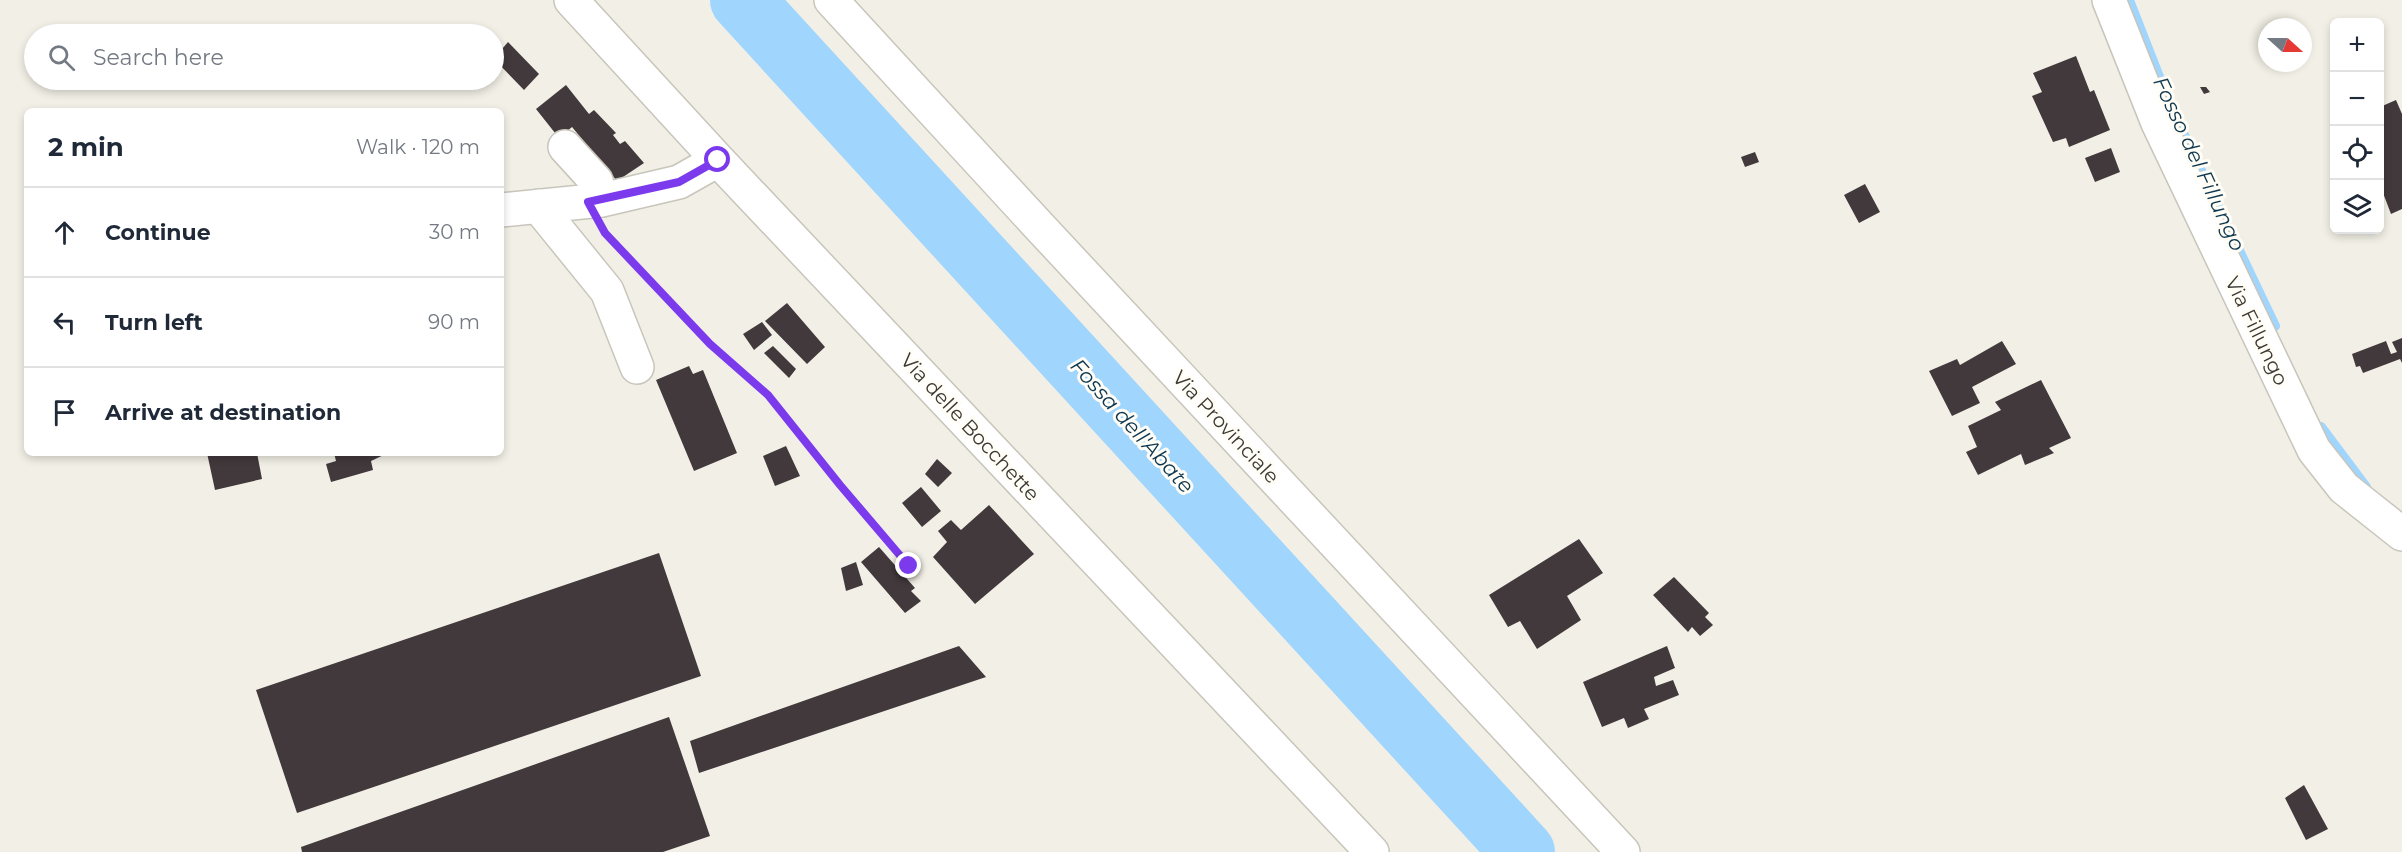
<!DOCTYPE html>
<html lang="en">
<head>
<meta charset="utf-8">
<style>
	body { margin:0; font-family:Montserrat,sans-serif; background:#f2f2f3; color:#1f2937 }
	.controls { position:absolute; right:18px; top:18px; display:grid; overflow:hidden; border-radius:9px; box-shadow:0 3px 9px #0003 }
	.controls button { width:54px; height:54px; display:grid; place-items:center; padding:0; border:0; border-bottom:2px solid #e0e1e3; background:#fff; color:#1f2937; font:30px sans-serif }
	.compass { position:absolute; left:2258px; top:18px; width:54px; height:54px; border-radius:50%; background:#fff; box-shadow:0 3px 9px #0003; rotate:111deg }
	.stop { position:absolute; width:18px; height:18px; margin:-14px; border:4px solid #7c3aed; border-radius:50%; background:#fff }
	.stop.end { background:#7c3aed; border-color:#fff; box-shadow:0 2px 6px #0008 }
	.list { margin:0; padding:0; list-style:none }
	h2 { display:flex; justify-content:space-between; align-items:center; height:78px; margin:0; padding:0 24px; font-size:26px }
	h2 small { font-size:20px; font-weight:400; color:#747a83 }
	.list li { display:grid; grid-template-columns:39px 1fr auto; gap:18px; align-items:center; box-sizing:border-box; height:90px; padding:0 24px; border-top:2px solid #e0e1e3 }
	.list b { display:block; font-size:22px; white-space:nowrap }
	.list em { font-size:20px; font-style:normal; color:#747a83 }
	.icon { flex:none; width:33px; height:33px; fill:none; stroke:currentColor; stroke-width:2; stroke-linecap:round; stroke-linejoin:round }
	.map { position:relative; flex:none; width:2402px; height:852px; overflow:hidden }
	.search { position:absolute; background:#fff; box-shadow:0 3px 9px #0003; left:24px; top:24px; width:480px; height:66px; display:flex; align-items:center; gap:15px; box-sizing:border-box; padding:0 21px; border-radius:33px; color:#747a83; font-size:22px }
	.panel { position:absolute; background:#fff; box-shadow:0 3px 9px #0003; left:24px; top:108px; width:480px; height:348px; border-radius:9px }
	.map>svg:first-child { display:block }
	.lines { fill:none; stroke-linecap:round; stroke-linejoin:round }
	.stream { stroke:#a0d5fd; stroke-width:10 }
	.river { stroke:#a0d5fd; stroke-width:64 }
	.building { fill:#42393d }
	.minor-casing { stroke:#c8c5bb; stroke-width:36 }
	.major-casing { stroke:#c8c5bb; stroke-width:36 }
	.path { stroke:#9c9a93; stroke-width:4; stroke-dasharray:3 4.5; stroke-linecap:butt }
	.minor { stroke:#fff; stroke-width:33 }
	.major { stroke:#fff; stroke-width:33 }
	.route { stroke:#7c3aed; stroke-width:8 }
	.labels { text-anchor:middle; stroke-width:6; stroke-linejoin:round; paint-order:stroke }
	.street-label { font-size:20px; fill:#3a3935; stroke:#fffdf5 }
	.water-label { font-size:21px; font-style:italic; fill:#0d3751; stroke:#fffdf5 }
</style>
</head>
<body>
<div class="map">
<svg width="2402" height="852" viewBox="0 0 2402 852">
	<rect width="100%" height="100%" fill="#f2f0e6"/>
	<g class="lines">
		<!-- stream -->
		<path class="stream" d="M2129 0 2172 110 2275 326
			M2321 427 2366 487"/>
		<!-- river -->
		<path class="river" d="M742 0 1523 852"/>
	</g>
	<!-- building -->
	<path class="building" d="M494 40 502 49 508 42 539 74 524 90 494 59Z
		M2076 56 2090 92 2094 90 2110 130 2069 147 2066 138 2053 142 2032 96 2042 92 2033 73Z
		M566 85 589 114 594 110 616 133 613 135 620 144 625 141 644 163 617 181 572 127 559 138 536 109Z
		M2200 87H2206L2210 92 2204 94Z
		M2396 100 2402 114V209L2391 214 2380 185V107Z
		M2111 148 2120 172 2095 182 2085 158Z
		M1755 152 1759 162 1745 167 1741 157Z
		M1865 184 1880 212 1859 223 1844 195Z
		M787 303 825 347 807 364 765 321Z
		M762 322 772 335 754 350 743 334Z
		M2402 338V363L2400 359 2363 373 2360 366 2356 367 2352 354 2386 341 2391 354 2397 352 2392 342Z
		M2002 341 2016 364 1972 387 1980 403 1952 416 1929 371 1957 359 1960 365Z
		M773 346 796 369 789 378 764 353Z
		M689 366 693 374 703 370 737 453 694 471 656 380Z
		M2041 380 2071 438 2049 448 2054 453 2025 465 2021 454 1978 475 1966 452 1977 447 1968 426 2001 410 1995 402Z
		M786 446 800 476 775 486 763 456Z
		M207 453H257L262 479 215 490Z
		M334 453H388L371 461 373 470 331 482 326 464 336 461Z
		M937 459 952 473 938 487 925 474Z
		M921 487 941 511 922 527 902 503Z
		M989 505 1034 554 975 604 933 557 947 542 938 531 951 520 961 530Z
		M1579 539 1603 573 1567 596 1581 620 1537 649 1520 621 1508 627 1489 595Z
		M879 547 915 588 911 591 921 601 905 613 861 562Z
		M659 553 701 676 297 813 256 690Z
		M856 562 863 585 846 591 841 568Z
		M1674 577 1709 613 1705 617 1713 625 1700 636 1692 627 1688 632 1653 595Z
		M959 646 986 677 699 773 690 741Z
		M1667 646 1675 668 1654 677 1656 686 1673 680 1679 695 1644 709 1649 719 1628 728 1624 718 1602 727 1583 682Z
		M669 717 710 836 663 852H302L301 847Z
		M2304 785 2328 829 2306 840 2285 798Z"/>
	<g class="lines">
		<!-- minor casing -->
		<g class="minor-casing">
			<path id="minor" d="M571 0 718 160 1372 852
				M2109 0 2158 123 2314 450 2344 488 2402 534
				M565 147 596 181 602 200
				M538 206 607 291 637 367
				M501 210 602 200 679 182 718 160"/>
		</g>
		<!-- major casing -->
		<g class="major-casing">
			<path id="major" d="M831 0 1038 225 1623 852"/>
		</g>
		<!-- path -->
		<path class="path" d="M631 261 710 344 768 395 839 485 910 566"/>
		<!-- minor -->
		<use href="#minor" class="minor"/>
		<!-- major -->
		<use href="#major" class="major"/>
	</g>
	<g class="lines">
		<!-- route -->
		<path class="route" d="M718 160 679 182 588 202 605 233 710 344 768 395 840 485 909 566"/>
	</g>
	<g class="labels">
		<!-- street labels -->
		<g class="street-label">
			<text transform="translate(2257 331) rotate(64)" y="7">Via Fillungo</text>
			<text transform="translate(970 427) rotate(47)" y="7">Via delle Bocchette</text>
			<text transform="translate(1226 427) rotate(47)" y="7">Via Provinciale</text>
		</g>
		<!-- water labels -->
		<g class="water-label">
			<text transform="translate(2199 164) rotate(65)" y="7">Fosso del Fillungo</text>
			<text transform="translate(1132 426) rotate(48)" y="7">Fossa dell'Abate</text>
		</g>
	</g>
</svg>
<div class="controls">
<button>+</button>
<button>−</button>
<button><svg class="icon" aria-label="locate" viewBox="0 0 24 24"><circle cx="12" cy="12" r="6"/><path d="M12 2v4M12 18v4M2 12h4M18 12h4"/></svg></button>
<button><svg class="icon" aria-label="layers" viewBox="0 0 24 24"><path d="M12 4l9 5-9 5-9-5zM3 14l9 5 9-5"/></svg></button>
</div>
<svg class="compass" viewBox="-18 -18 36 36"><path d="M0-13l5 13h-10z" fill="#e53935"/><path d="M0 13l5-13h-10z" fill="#747a83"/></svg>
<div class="stop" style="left:718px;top:160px"></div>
<div class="stop end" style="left:909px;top:566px"></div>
<div class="search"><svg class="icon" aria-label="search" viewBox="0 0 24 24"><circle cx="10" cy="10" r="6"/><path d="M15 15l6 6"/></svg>Search here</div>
<section class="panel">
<h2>2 min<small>Walk · 120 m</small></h2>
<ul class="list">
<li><svg class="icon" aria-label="ahead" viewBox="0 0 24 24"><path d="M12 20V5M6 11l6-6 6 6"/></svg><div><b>Continue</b></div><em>30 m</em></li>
<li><svg class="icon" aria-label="left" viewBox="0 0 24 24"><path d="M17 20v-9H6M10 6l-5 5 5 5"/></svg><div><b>Turn left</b></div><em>90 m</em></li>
<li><svg class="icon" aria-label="arrive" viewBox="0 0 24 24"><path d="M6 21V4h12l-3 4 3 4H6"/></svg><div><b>Arrive at destination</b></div></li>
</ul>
</section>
</div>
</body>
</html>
